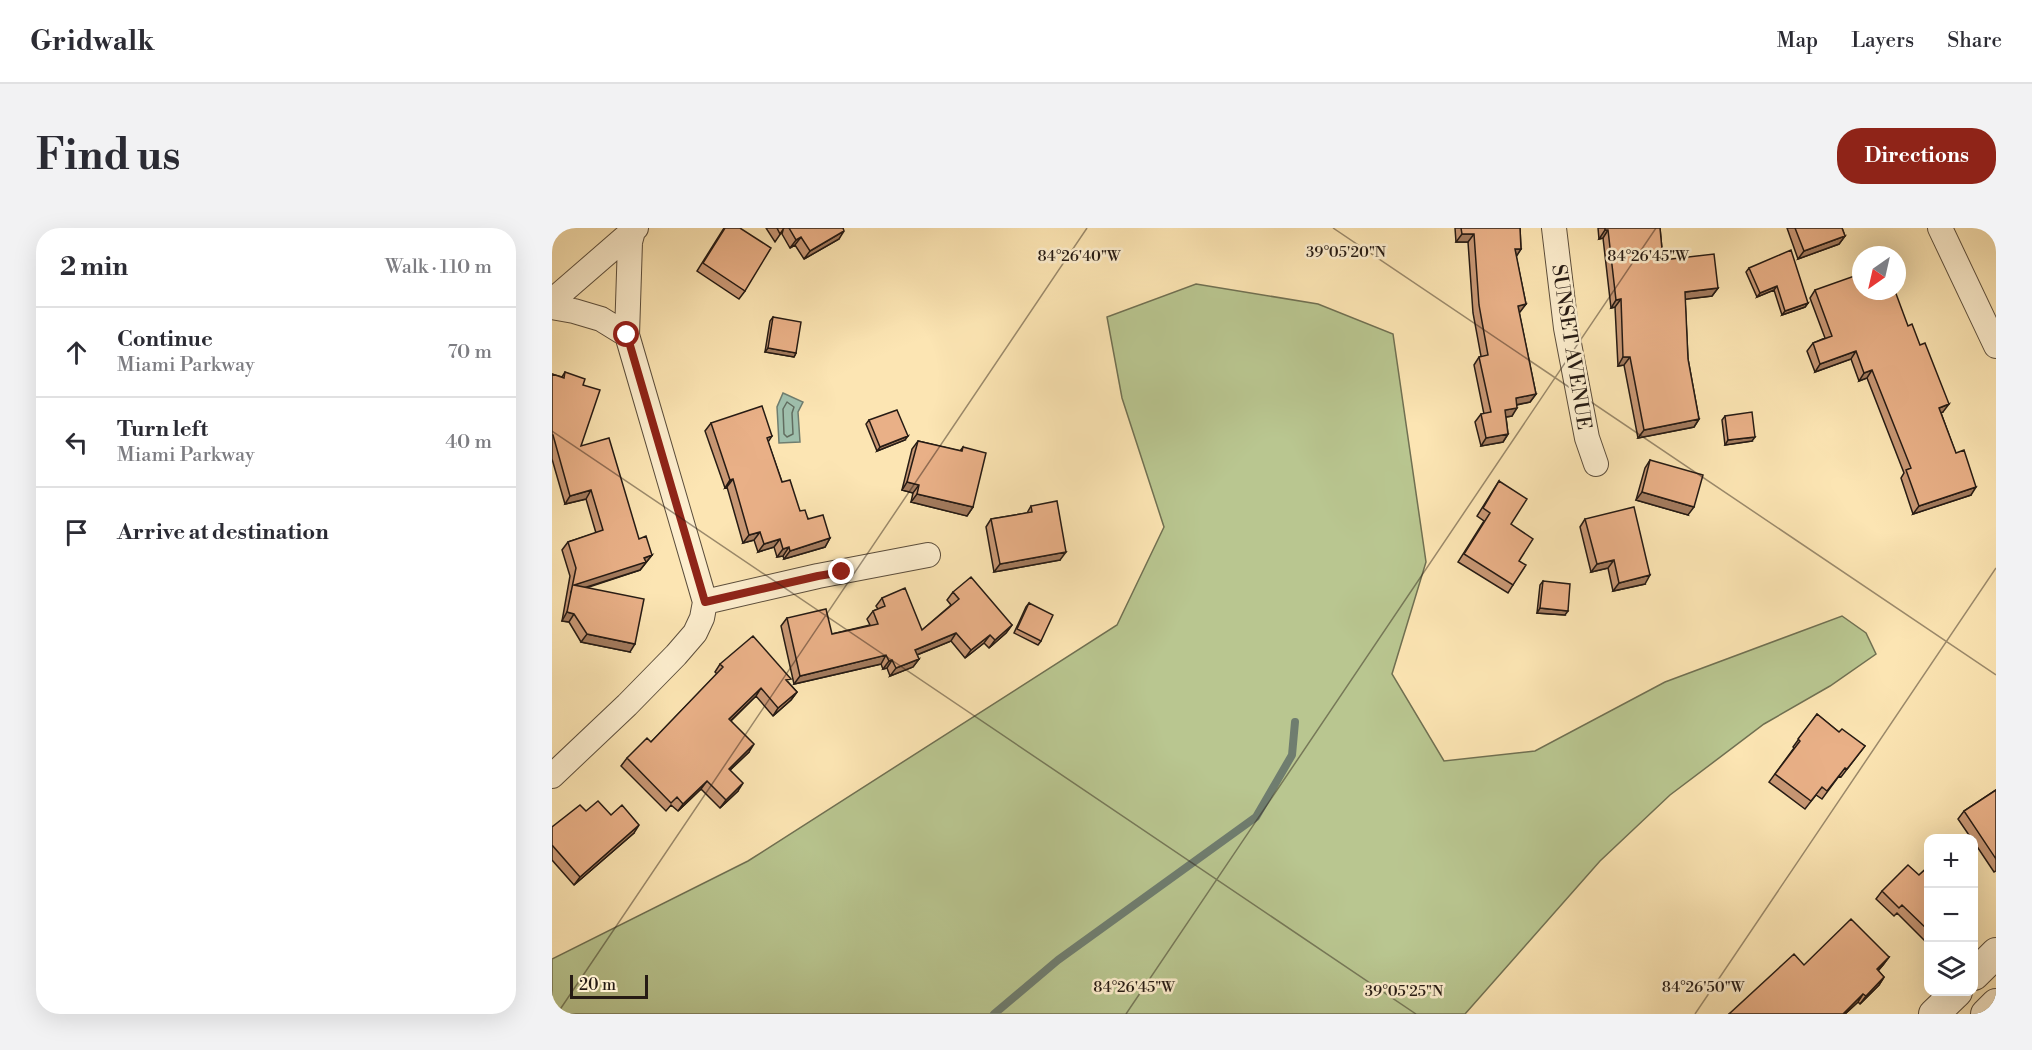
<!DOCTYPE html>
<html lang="en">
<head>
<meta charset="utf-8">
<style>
	body { margin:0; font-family:"Libre Bodoni",serif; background:#f2f2f3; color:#2b2b33 }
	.controls { position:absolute; right:18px; bottom:18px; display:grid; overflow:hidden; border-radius:12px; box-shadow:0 6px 24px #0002 }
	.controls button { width:54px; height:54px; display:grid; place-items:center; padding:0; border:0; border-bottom:2px solid #e1e1e2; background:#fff; color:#2b2b33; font:30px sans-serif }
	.compass { position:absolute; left:1300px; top:18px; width:54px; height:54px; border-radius:50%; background:#fff; box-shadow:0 6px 24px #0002; rotate:214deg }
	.scale { position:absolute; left:18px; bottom:15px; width:78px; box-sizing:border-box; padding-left:6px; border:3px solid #261b14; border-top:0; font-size:16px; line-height:21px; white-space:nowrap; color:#261b14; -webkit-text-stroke:4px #fdeece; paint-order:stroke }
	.stop { position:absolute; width:18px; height:18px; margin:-14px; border:4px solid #8f2418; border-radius:50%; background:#fff }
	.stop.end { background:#8f2418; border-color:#fff; box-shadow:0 2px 6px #0008 }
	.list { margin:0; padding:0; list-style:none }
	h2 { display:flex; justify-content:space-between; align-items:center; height:78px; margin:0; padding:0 24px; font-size:26px }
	h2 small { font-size:20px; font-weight:400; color:#7c7c81 }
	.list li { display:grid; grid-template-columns:39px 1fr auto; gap:18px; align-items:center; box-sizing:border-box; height:90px; padding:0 24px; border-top:2px solid #e1e1e2 }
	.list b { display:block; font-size:22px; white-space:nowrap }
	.list p { margin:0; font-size:20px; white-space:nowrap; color:#7c7c81 }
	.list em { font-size:20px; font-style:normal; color:#7c7c81 }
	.icon { flex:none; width:33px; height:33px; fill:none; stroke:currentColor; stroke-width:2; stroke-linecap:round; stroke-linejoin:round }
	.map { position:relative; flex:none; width:1444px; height:786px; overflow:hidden; border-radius:24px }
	header { display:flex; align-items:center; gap:36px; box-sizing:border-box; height:84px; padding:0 30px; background:#fff; border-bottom:2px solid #e1e1e2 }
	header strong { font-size:28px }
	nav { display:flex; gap:33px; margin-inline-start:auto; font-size:21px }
	.intro { display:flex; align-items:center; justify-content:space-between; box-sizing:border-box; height:144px; padding:0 36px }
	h1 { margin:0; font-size:42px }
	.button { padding:15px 27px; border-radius:24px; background:#8f2418; color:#fff; font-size:21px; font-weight:700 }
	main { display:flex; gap:36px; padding:0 36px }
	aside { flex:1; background:#fff; border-radius:24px; box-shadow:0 6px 24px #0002 }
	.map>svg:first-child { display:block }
	.green { fill:#b9c690; stroke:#707052; stroke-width:1.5 }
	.water { fill:#9fbfac; stroke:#6f7d6f; stroke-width:1.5 }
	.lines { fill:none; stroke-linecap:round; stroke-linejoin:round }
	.shore { stroke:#626d60; stroke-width:1.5 }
	.stream { stroke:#6f7d6f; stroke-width:8 }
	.minor-casing { stroke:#5c4e3c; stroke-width:26 }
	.tertiary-casing { stroke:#5c4e3c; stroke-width:32 }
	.minor { stroke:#fdeece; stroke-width:24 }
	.tertiary { stroke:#fdeece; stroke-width:30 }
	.wall { fill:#c89774; stroke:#261b14; stroke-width:1.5 }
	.shaded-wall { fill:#a37b5e; stroke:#261b14; stroke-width:1.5 }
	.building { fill:#e9b087; stroke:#261b14; stroke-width:1.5 }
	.route { stroke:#8f2418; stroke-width:8 }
	.ticks { fill:none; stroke:#261b14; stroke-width:1.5; stroke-opacity:0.45 }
	.labels { text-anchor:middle; stroke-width:5; stroke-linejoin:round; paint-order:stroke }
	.street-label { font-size:20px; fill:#261b14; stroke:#fdeece }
	.ticks-label { font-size:15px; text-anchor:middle; fill:#261b14; stroke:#fdeece; stroke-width:5; stroke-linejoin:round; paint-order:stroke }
</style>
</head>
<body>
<header>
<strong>Gridwalk</strong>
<nav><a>Map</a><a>Layers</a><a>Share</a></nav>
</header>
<div class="intro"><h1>Find us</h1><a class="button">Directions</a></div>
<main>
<aside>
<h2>2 min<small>Walk · 110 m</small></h2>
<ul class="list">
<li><svg class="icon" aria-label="ahead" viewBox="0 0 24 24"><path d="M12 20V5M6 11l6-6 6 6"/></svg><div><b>Continue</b><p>Miami Parkway</p></div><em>70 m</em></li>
<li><svg class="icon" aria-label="left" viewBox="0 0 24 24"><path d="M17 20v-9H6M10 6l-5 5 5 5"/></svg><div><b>Turn left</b><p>Miami Parkway</p></div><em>40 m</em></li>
<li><svg class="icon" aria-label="arrive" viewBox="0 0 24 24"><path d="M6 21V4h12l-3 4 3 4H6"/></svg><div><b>Arrive at destination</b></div></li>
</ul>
</aside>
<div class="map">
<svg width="1444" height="786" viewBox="0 0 1444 786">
	<rect width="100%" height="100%" fill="#fce5b3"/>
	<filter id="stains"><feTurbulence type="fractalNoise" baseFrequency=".00333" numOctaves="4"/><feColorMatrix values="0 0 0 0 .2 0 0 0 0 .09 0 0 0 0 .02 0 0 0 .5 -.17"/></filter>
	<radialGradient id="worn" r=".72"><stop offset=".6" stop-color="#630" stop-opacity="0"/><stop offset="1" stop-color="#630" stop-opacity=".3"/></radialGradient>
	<!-- green -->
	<path class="green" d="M644 56 766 76 841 106 874 334 840 446 892 533 983 523 1113 454 1290 388 1314 405 1324 426 1278 458 1212 496 1118 567 1048 633 913 786H0V731L196 633 565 397 612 299 570 170 555 89Z"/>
	<!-- water -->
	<path class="water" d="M231 165 251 174 246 184 248 214 227 215 225 179Z"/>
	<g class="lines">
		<!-- shore -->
		<path class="shore" d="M235 174 242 179 240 185 241 206 235 209 232 206 231 181Z"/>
		<!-- stream -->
		<path class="stream" d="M442 786 506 732 704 589 740 527 743 494"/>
		<!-- minor casing -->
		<g class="minor-casing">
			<path id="minor" d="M1002 0 1014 100 1035 210 1044 236
				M1388 0 1444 118
				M0 73 84 0
				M0 79 22 83 49 91 75 107
				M153 374 266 348 376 327
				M0 548 75 477 124 427 143 405 150 390 153 374 75 107 78 14 81 3"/>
		</g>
		<!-- tertiary casing -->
		<g class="tertiary-casing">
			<path id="tertiary" d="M1422 747 1444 725
				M1382 786 1405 764
				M1434 786 1444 776"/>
		</g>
		<!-- minor -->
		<use href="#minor" class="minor"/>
		<!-- tertiary -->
		<use href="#tertiary" class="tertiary"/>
	</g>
	<!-- wall -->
	<path class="wall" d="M172 0 193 63 187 71 145 43Z
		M214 0H291L287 11 252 31 243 17 238 20 230 6 231 2 223 14Z
		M903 0H968L969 21 964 28 974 76 967 84 984 166 978 174 965 177 960 188 954 189 956 206 951 214 929 218 923 194 929 186H932L922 137 927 129 929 128 921 85 916 14H904Z
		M1046 0H1108L1111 32 1166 60 1160 68 1133 71 1136 131 1147 191 1142 199 1086 210 1072 137 1066 138 1063 79 1059 80 1051 10 1047 11Z
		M1235 0H1290L1293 8 1287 16 1246 31Z
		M1197 40 1256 75 1253 79 1230 87 1222 62 1205 69 1194 44Z
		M1263 62 1309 63 1356 98 1391 184 1389 185 1419 267 1361 286 1349 250 1352 245 1315 150 1307 153 1299 131 1263 144 1255 123 1261 115 1273 110 1258 70Z
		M221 89 244 125 242 129 213 124 218 93Z
		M13 144 31 157 29 218 87 311 100 327 88 342 34 360 78 424 29 414 17 394 10 393 18 348 10 322 16 314 44 305 34 271 13 276 0 231V146L10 149Z
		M1173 188 1200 213 1173 217 1170 192Z
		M317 192 353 212 325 223 314 196Z
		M159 195 220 208 216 214 230 254 248 283 278 310 273 319 232 331 231 328 225 329 222 319 206 324 202 312 191 315 175 259 173 260 153 203Z
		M366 213 408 223 411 219 421 279 415 288 359 274 361 265 350 262 360 221Z
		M1098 232 1136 287 1084 272 1093 240Z
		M947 253 967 333 961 357 956 365 906 334 932 293 925 288Z
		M479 278 508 332 442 344 434 299 439 291 475 285Z
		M1033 291 1093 356 1061 363 1056 340 1039 344 1028 299Z
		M991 353 1013 387 985 385 988 357Z
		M401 364 460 397 454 405 437 420 432 415 413 430 399 413 365 427 367 431 361 439 338 448 335 440 331 441 329 436 242 456 229 398 235 390 280 406 318 397 315 391 321 383 326 381 324 378 330 370 370 402 399 377 395 372Z
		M477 375 489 413 486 417 462 405 474 379Z
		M168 436 236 454 245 464 239 472 221 488 204 468 179 493 197 524 178 542 186 563 168 580 149 561 126 583 119 577 114 583 69 538 75 530 99 514 165 446 163 444Z
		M1265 486 1287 504 1313 518 1289 549 1287 548 1270 571 1264 567 1253 581 1217 554 1242 520 1241 519Z
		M1444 562V643L1442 644 1422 614V610H1419L1406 591 1412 583Z
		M34 583 59 587 82 605 22 657 0 632V599Z
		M1377 638V717L1345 685 1342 688 1324 671 1330 663 1367 647Z
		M1337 729 1331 737 1326 743 1332 749 1327 757 1308 776 1306 774 1293 786H1177L1252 737Z"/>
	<!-- shaded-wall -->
	<path class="shaded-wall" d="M1053 2H1056L1051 10 1047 11Z
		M292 3 287 11 252 31 258 23Z
		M910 6H922L916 14H904Z
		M1293 8 1287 16 1246 31 1252 23Z
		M249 9 243 17 238 20 244 12Z
		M963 21H969L964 29Z
		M1225 58 1222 62 1205 69 1208 65Z
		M1166 60 1160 68 1127 72 1133 64Z
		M1069 71 1063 79 1059 80 1064 72Z
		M1256 75 1253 79 1230 87 1233 83Z
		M974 76 968 84 961 86 966 78Z
		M216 120 244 125 242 129 213 124Z
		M1304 123 1299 131 1263 144 1268 136Z
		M1071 129H1078L1072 137 1066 138Z
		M1320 142 1315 150 1307 153 1312 145Z
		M984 166 978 174 958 178 964 170Z
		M1397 176 1391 184 1381 188 1387 180Z
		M965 180 960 188 947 190 953 182Z
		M1147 191 1142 199 1086 210 1092 202Z
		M956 206 951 214 929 218 934 210Z
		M356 208 353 212 325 223 328 219Z
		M1203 209 1200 213 1173 217 1176 212Z
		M181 251 175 259 173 260 178 252Z
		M355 254 367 257 361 265 350 262Z
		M1424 259 1419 267 1361 286 1367 278Z
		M39 262 34 271 13 276 18 268Z
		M1090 264 1142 279 1136 287 1084 272Z
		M365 266 421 279 415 288 359 274Z
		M208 304 202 312 191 315 197 307Z
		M278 310 273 319 232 331 238 323Z
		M228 311 222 319 206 324 212 316Z
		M237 319 231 328 225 329 231 321Z
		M514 324 508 332 442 344 448 336Z
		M100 327 88 342 19 364 22 357Z
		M1062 332 1056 340 1039 344 1045 336Z
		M1098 347 1093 356 1061 363 1067 355Z
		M988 380 1016 383 1013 387 985 385Z
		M15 384 22 386 17 394 10 393Z
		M460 397 454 405 437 420 443 412Z
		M404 405 399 413 357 430 363 422Z
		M35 406 83 416 78 424 29 414Z
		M438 407 432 415 413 430 419 422Z
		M334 427 329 436 242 456 248 448Z
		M367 431 361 439 338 448 344 440Z
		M340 432 335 440 331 441 337 433Z
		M209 460 204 468 172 499 177 491Z
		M245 464 239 472 221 488 226 480Z
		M202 516 197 524 172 548 177 541Z
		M155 553 149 561 126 583 131 576Z
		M191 555 186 563 168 580 174 572Z
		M87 597 82 605 22 657 28 649Z
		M1337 729 1331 737 1319 750 1325 741Z
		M1332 749 1327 757 1308 776 1314 768Z
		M1311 766 1306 774 1293 786H1291Z"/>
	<!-- building -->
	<path class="building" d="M173 0H188L219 20 193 63 151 35Z
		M225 0H232L228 6Z
		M237 0H291L292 3 258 23 249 9 244 12Z
		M909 0H968L969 21H963L974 76 966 78 984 166 964 170 965 180 953 182 956 206 934 210 929 186 939 184 927 129 936 127 927 77 922 6H910Z
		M1053 0H1108L1111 32 1162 26 1166 60 1133 64 1136 131 1147 191 1092 202 1078 129H1071L1069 71 1064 72 1056 2H1053Z
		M1243 0H1290L1293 8 1252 23Z
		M1239 22 1256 75 1233 83 1225 58 1208 65 1197 40Z
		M1308 46 1309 63H1343L1356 98 1360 96 1368 117 1373 115 1397 176 1387 180 1404 225 1412 222 1424 259 1367 278 1354 242 1359 240 1320 142 1312 145 1304 123 1268 136 1261 115 1280 108 1263 62Z
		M221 89 249 94 244 125 216 120Z
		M13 144 33 151 31 157 48 162 29 218 57 210 87 311 94 308 100 327 92 330 94 334 22 357 92 371 83 416 35 406 22 386 15 384 24 340 16 314 51 302 39 262 18 268 1 207H0V146L12 150Z
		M210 178 220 208 215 210 230 254 238 252 248 283 253 282 256 291 271 287 278 310 238 323 237 319 231 321 228 311 212 316 208 304 197 307 181 251 178 252 159 195Z
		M345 182 356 208 328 219 317 192Z
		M1200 184 1203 209 1176 212 1173 188Z
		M366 213 410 223 411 219 434 225 421 279 365 266 367 257 355 254Z
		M1098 232 1151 247 1142 279 1090 264Z
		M947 253 975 271 959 296 981 311 967 333 974 337 961 357 912 326 938 285 931 280Z
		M505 273 514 324 448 336 439 291 480 284 479 278Z
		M1082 279 1098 347 1067 355 1062 332 1045 336 1033 291Z
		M419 349 460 397 443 412 438 407 419 422 404 405 363 422 367 431 344 440 340 432 337 433 334 427 248 448 235 390 274 381 280 406 326 396 321 383 333 378 330 370 353 360 370 402 407 371 401 364Z
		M991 353 1018 356 1016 383 988 380Z
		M477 375 501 387 489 413 465 401Z
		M201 408 239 451 234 452 245 464 226 480 209 460 177 491 202 516 177 541 191 555 174 572 155 553 131 576 125 569 119 575 75 530 95 510 99 514 171 439 168 436Z
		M1265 486 1287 504 1290 501 1313 518 1295 541 1293 540 1275 563 1270 559 1259 573 1223 546 1248 513 1246 511Z
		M1444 562V631L1412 583Z
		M46 573 59 587 70 577 87 597 28 649 0 617V599L28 577 34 583Z
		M1356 637 1367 647 1377 638V703L1350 677 1347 680 1330 663Z
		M1299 691 1337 729 1325 741 1332 749 1314 768 1311 766 1291 786H1177L1242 726 1252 737Z"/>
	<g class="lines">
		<!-- route -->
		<path class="route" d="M75 107 153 374 266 348 290 344"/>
	</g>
	<!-- ticks -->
	<path class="ticks" d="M781 0 1444 447M0 203 864 786M5 786 535 0M574 786 1104 0M1143 786 1444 340"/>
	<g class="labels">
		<!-- street labels -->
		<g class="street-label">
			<text transform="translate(1020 119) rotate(81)" y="7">SUNSET AVENUE</text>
		</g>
	</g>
	<g class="ticks-label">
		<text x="794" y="29">39°05'20"N</text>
		<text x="527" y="33">84°26'40"W</text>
		<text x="1096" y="33">84°26'45"W</text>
		<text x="582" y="764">84°26'45"W</text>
		<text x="1151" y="764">84°26'50"W</text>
		<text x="852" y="768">39°05'25"N</text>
	</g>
	<rect width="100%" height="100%" filter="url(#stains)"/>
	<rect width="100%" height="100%" fill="url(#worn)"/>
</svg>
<div class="controls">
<button>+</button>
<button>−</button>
<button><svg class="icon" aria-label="layers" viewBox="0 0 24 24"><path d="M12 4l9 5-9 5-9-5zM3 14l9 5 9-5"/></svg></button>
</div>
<svg class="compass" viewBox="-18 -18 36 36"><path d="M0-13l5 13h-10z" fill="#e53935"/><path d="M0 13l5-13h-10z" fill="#7c7c81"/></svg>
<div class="scale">20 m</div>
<div class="stop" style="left:75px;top:107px"></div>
<div class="stop end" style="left:290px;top:344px"></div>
</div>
</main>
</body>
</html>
